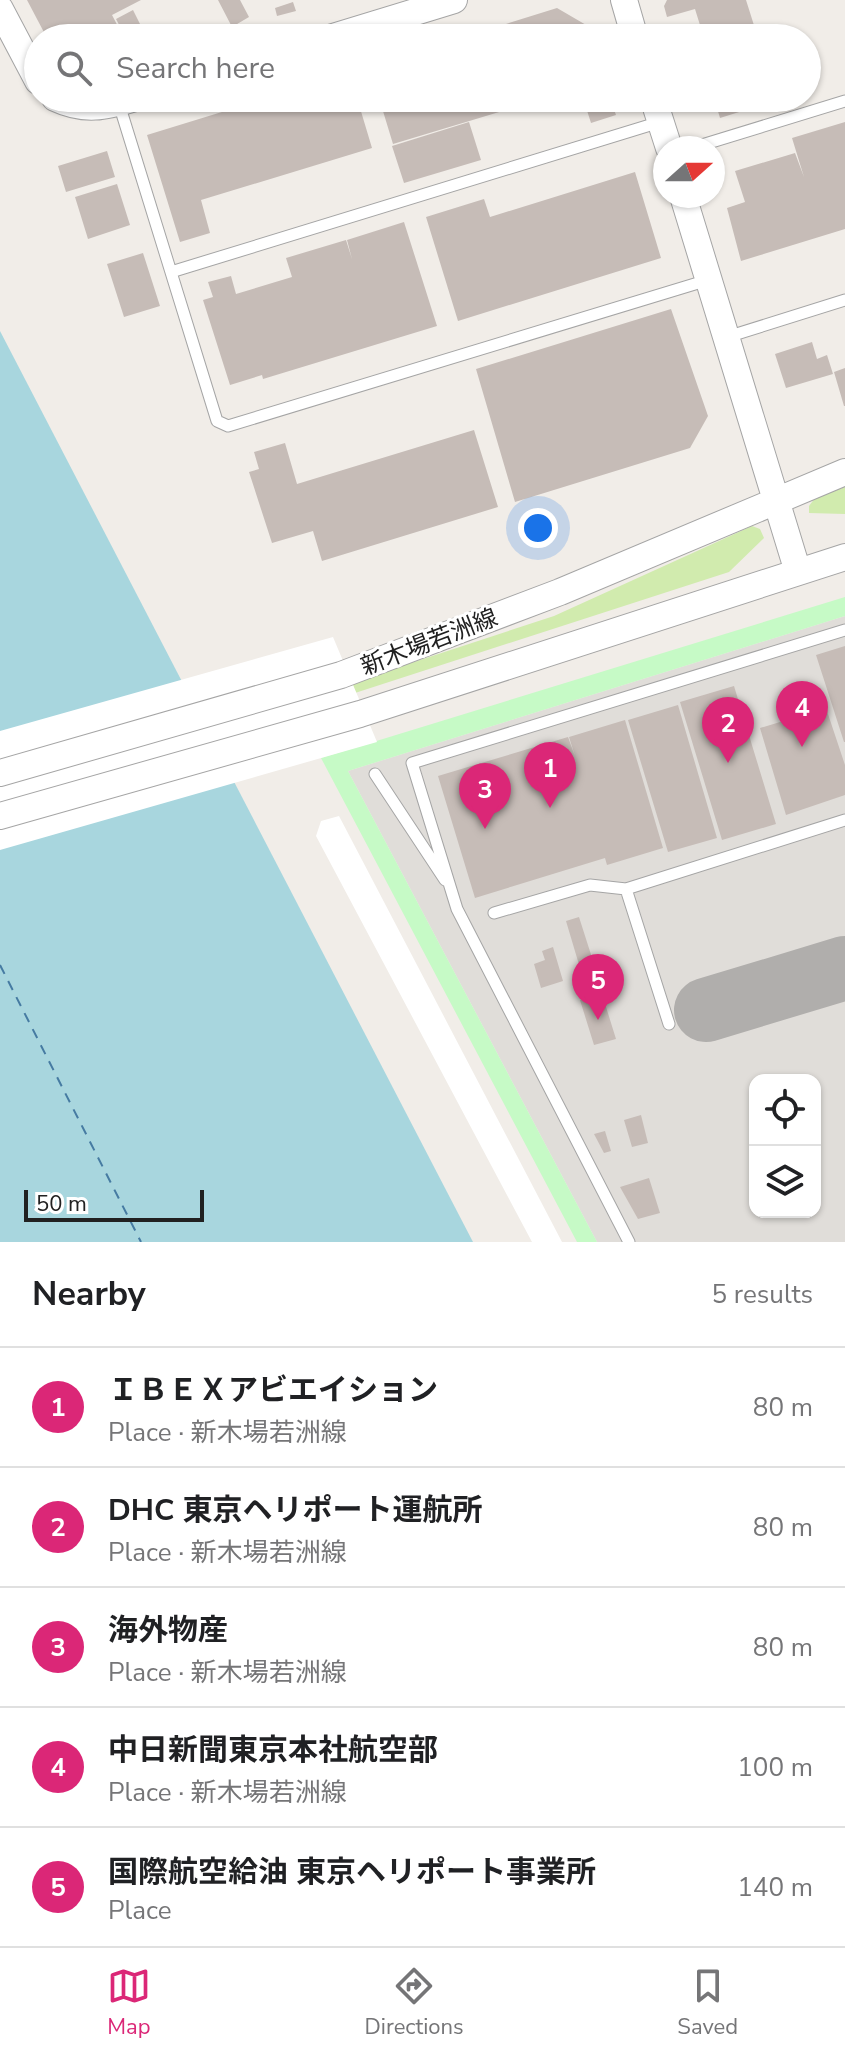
<!DOCTYPE html>
<html lang="en">
<head>
<meta charset="utf-8">
<style>
	body { margin:0; font-family:"Nunito Sans","Noto Sans JP",sans-serif; background:#f6f6f6; color:#202124 }
	.controls { position:absolute; right:24px; bottom:24px; display:grid; overflow:hidden; border-radius:16px; box-shadow:0 2px 6px #0004 }
	.controls button { width:72px; height:72px; display:grid; place-items:center; padding:0; border:0; border-bottom:2px solid #e0e0e0; background:#fff; color:#202124; font:40px sans-serif }
	.compass { position:absolute; left:653px; top:136px; width:72px; height:72px; border-radius:50%; background:#fff; box-shadow:0 2px 6px #0004; rotate:69deg }
	.scale { position:absolute; left:24px; bottom:20px; width:180px; box-sizing:border-box; padding-left:8px; border:4px solid #212121; border-top:0; font-size:22px; line-height:28px; white-space:nowrap; color:#212121; -webkit-text-stroke:6px #fff; paint-order:stroke }
	.you { position:absolute; left:538px; top:528px; width:28px; height:28px; margin:-20px; border:6px solid #fff; border-radius:50%; background:#1a73e8; box-shadow:0 0 0 12px #1a73e833 }
	.badge { display:grid; place-items:center; width:52px; height:52px; border-radius:50%; background:#db2777; color:#fff; font-size:26px; font-weight:700 }
	.pin { position:absolute; translate:-50% -66px; filter:drop-shadow(0 2px 4px #0008) }
	.pin::after { content:''; position:absolute; top:42px; width:28px; height:24px; background:inherit; clip-path:polygon(0 0,100% 0,50% 100%) }
	.list { margin:0; padding:0; list-style:none }
	h2 { display:flex; justify-content:space-between; align-items:center; height:104px; margin:0; padding:0 32px; font-size:34px }
	h2 small { font-size:26px; font-weight:400; color:#757577 }
	.list li { display:grid; grid-template-columns:52px 1fr auto; gap:24px; align-items:center; box-sizing:border-box; height:120px; padding:0 32px; border-top:2px solid #e0e0e0 }
	.list b { display:block; font-size:30px; white-space:nowrap }
	.list p { margin:0; font-size:26px; white-space:nowrap; color:#757577 }
	.list em { font-size:26px; font-style:normal; color:#757577 }
	.icon { flex:none; width:44px; height:44px; fill:none; stroke:currentColor; stroke-width:2; stroke-linecap:round; stroke-linejoin:round }
	.map { position:relative; flex:none; width:845px; height:1242px; overflow:hidden }
	.search { position:absolute; background:#fff; box-shadow:0 2px 6px #0004; left:24px; right:24px; top:24px; height:88px; display:flex; align-items:center; gap:20px; box-sizing:border-box; padding:0 28px; border-radius:44px; color:#757577; font-size:30px }
	.sheet { height:704px; background:#fff }
	nav { display:flex; justify-content:space-around; align-items:center; box-sizing:border-box; height:112px; border-top:2px solid #e0e0e0; background:#fff; font-size:22px; color:#757577 }
	nav a { display:grid; justify-items:center; gap:4px }
	nav .on { color:#db2777 }
	.map>svg:first-child { display:block }
	.airport { fill:#e0ddd9; fill-rule:evenodd }
	.grass { fill:#d1ebae }
	.park { fill:#c6fac6 }
	.water { fill:#a8d6de }
	.pier { fill:#fff }
	.lines { fill:none; stroke-linecap:round; stroke-linejoin:round }
	.ferry { stroke:#467ba2; stroke-width:2; stroke-dasharray:10 8; stroke-linecap:butt }
	.taxiway { stroke:#b0aeac; stroke-width:64 }
	.building { fill:#c6bcb7 }
	.service-casing { stroke:#a5a5a5; stroke-width:13 }
	.tertiary-casing { stroke:#a5a5a5; stroke-width:28 }
	.service { stroke:#fff; stroke-width:11 }
	.tertiary { stroke:#fff; stroke-width:26 }
	.labels { text-anchor:middle; stroke-width:6; stroke-linejoin:round; paint-order:stroke }
	.street-label { font-size:24px; fill:#212121; stroke:#fff }
</style>
</head>
<body>
<div class="map">
<svg width="845" height="1242" viewBox="0 0 845 1242">
	<rect width="100%" height="100%" fill="#f1ede8"/>
	<!-- airport -->
	<path class="airport" d="M845 616V1242H597L348 771ZM755 1080H815V1212H755Z"/>
	<!-- grass -->
	<path class="grass" d="M845 487V514L809 513V506L815 498Z
		M752 526 760 529 764 538 729 572 355 693 350 683 554 616Z"/>
	<!-- park -->
	<path class="park" d="M845 597V616L348 771 597 1242H577L321 758Z"/>
	<!-- water -->
	<path class="water" d="M0 331 473 1242H0Z"/>
	<!-- pier -->
	<path class="pier" d="M333 637 377 742 0 850V731Z
		M339 816 562 1242H532L316 836 321 821Z"/>
	<g class="lines">
		<!-- ferry -->
		<path class="ferry" d="M0 965 141 1242"/>
		<!-- taxiway -->
		<path class="taxiway" d="M706 1010 845 968"/>
	</g>
	<!-- building -->
	<path class="building" d="M27 0H141L112 15 124 38H47Z
		M218 0H240L249 17 232 27Z
		M667 0H746L758 38H704L695 9 667 17 664 6Z
		M293 2 296 11 277 16 275 8Z
		M557 8 593 29 596 38H461Z
		M133 10 147 38H126L116 19Z
		M267 98H357L372 148 201 200 210 233 180 242 147 135Z
		M379 98H542V99L393 144Z
		M583 98H610L616 115 591 123Z
		M714 98H781V99L720 118Z
		M469 122 481 160 404 183 392 146Z
		M845 122V229L741 261 727 208 745 202 735 171 795 153 804 177 792 138Z
		M107 151 115 177 66 192 58 166Z
		M635 172 661 258 458 321 426 217 484 199 490 217Z
		M117 184 130 225 88 239 75 197Z
		M404 222 437 326 263 379 262 375 230 385 203 300 213 297 208 282 231 276 236 294 292 277 286 258 346 240 352 259 347 240Z
		M143 253 160 306 124 317 107 264Z
		M671 309 708 416 690 448 515 502 476 369Z
		M812 342 817 359 827 355 833 374 786 388 775 354Z
		M845 368V406H844L834 372Z
		M474 430 498 507 322 561 313 531 272 543 249 472 259 469 254 452 285 443 297 484Z
		M845 646V742H844L816 655Z
		M734 686 776 824 722 840 680 702Z
		M678 705 717 838 668 852 628 720Z
		M826 708 845 765V795L786 815 760 728Z
		M625 720 663 848 607 865 605 858 475 898 438 776 568 737 575 756 569 737Z
		M579 917 594 964 580 968 566 921Z
		M553 947 563 981 541 988 534 964 545 960 542 951Z
		M602 994 616 1039 594 1045 580 1000Z
		M641 1115 648 1143 632 1147 624 1120Z
		M605 1131 611 1151 604 1153 594 1134Z
		M649 1178 660 1213 638 1219 620 1187Z"/>
	<g class="lines">
		<!-- service casing -->
		<g class="service-casing">
			<path id="service" d="M119 104 217 421 228 426 708 280
				M692 148 845 101
				M171 272 660 122
				M727 337 845 300
				M375 774 445 880
				M626 889 669 1024
				M494 913 590 885 626 889 845 820
				M629 1242 457 909 412 763 845 630"/>
		</g>
		<!-- tertiary casing -->
		<g class="tertiary-casing">
			<path id="tertiary" d="M624 0 635 38
				M0 9 38 81
				M330 38 454 0
				M55 98C85 112 105 107 135 98
				M653 98 669 148
				M683 196 798 572
				M0 773 341 675 560 592 845 472
				M0 816 360 714 845 557"/>
		</g>
		<!-- service -->
		<use href="#service" class="service"/>
		<!-- tertiary -->
		<use href="#tertiary" class="tertiary"/>
	</g>
	<g class="labels">
		<!-- street labels -->
		<g class="street-label">
			<text transform="translate(429 642) rotate(-21)" y="8">新木場若洲線</text>
		</g>
	</g>
</svg>
<div class="controls">
<button><svg class="icon" aria-label="locate" viewBox="0 0 24 24"><circle cx="12" cy="12" r="6"/><path d="M12 2v4M12 18v4M2 12h4M18 12h4"/></svg></button>
<button><svg class="icon" aria-label="layers" viewBox="0 0 24 24"><path d="M12 4l9 5-9 5-9-5zM3 14l9 5 9-5"/></svg></button>
</div>
<svg class="compass" viewBox="-18 -18 36 36"><path d="M0-13l5 13h-10z" fill="#e53935"/><path d="M0 13l5-13h-10z" fill="#757577"/></svg>
<div class="scale">50 m</div>
<div class="you"></div>
<div class="pin badge" style="left:550px;top:808px">1</div>
<div class="pin badge" style="left:728px;top:763px">2</div>
<div class="pin badge" style="left:485px;top:829px">3</div>
<div class="pin badge" style="left:802px;top:747px">4</div>
<div class="pin badge" style="left:598px;top:1020px">5</div>
<div class="search"><svg class="icon" aria-label="search" viewBox="0 0 24 24"><circle cx="10" cy="10" r="6"/><path d="M15 15l6 6"/></svg>Search here</div>
</div>
<section class="sheet">
<h2>Nearby<small>5 results</small></h2>
<ul class="list">
<li><span class="badge">1</span><div><b>ＩＢＥＸアビエイション</b><p>Place · 新木場若洲線</p></div><em>80 m</em></li>
<li><span class="badge">2</span><div><b>DHC 東京ヘリポート運航所</b><p>Place · 新木場若洲線</p></div><em>80 m</em></li>
<li><span class="badge">3</span><div><b>海外物産</b><p>Place · 新木場若洲線</p></div><em>80 m</em></li>
<li><span class="badge">4</span><div><b>中日新聞東京本社航空部</b><p>Place · 新木場若洲線</p></div><em>100 m</em></li>
<li><span class="badge">5</span><div><b>国際航空給油 東京ヘリポート事業所</b><p>Place</p></div><em>140 m</em></li>
</ul>
</section>
<nav>
<a class="on"><svg class="icon" aria-label="map" viewBox="0 0 24 24"><path d="M3 6l6-2 6 2 6-2v14l-6 2-6-2-6 2zM9 4v14M15 6v14"/></svg>Map</a>
<a><svg class="icon" aria-label="directions" viewBox="0 0 24 24"><path d="M12 3l9 9-9 9-9-9zM9 14v-3h6M13 9l2 2-2 2"/></svg>Directions</a>
<a><svg class="icon" aria-label="saved" viewBox="0 0 24 24"><path d="M7 4h10v16l-5-4-5 4z"/></svg>Saved</a>
</nav>
</body>
</html>
